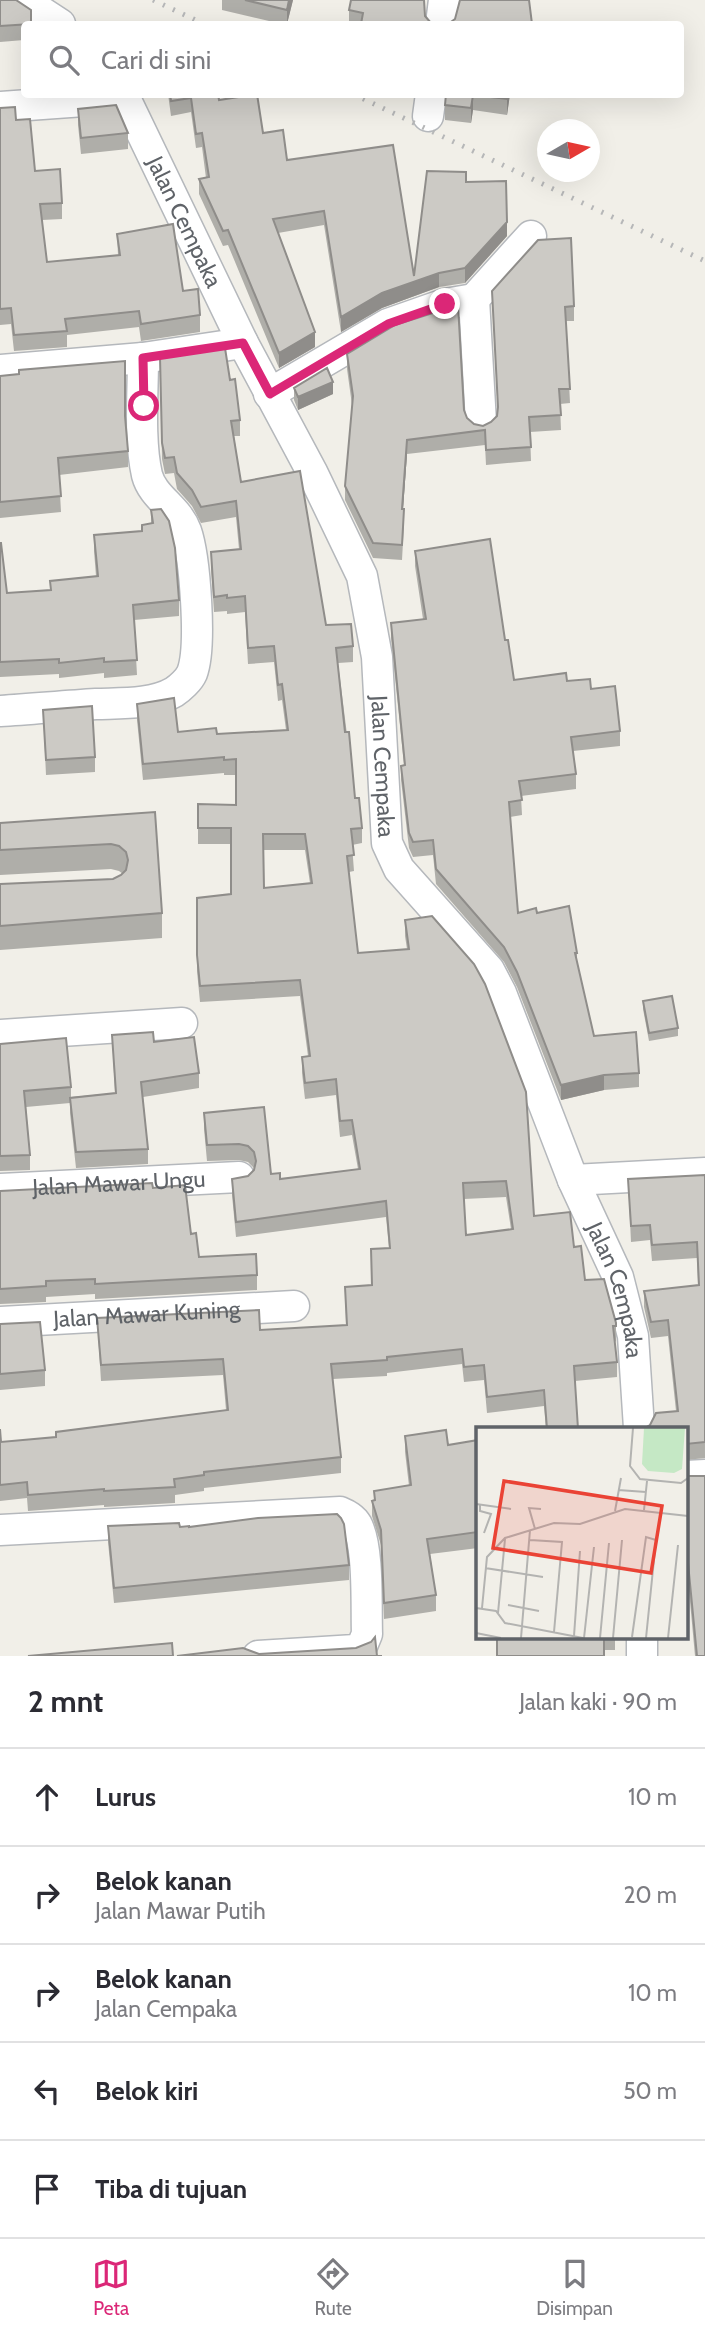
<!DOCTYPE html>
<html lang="id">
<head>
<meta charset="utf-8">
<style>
	body { margin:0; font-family:Cabin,sans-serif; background:#f7f7f7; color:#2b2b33 }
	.compass { position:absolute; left:537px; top:119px; width:63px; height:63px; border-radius:50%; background:#fff; box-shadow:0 7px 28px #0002; rotate:81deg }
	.stop { position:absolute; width:21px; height:21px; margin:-16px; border:5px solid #db2777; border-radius:50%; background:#fff }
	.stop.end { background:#db2777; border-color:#fff; box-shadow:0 2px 7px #0008 }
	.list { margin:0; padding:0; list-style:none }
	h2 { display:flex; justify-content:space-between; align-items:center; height:91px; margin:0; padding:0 28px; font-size:30px }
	h2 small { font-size:23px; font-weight:400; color:#7c7c81 }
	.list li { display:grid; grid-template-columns:46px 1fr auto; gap:21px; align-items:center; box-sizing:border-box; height:98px; padding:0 28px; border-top:2px solid #e1e1e2 }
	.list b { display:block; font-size:26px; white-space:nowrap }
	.list p { margin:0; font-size:23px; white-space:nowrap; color:#7c7c81 }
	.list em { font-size:23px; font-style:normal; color:#7c7c81 }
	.icon { flex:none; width:38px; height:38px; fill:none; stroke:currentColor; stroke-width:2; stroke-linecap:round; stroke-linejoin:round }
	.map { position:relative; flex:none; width:705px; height:1656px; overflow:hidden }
	.search { position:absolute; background:#fff; box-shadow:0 7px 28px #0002; left:21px; right:21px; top:21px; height:77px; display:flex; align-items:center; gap:18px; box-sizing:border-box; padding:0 24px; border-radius:7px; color:#7c7c81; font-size:26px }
	.sheet { height:581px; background:#fff }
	nav { display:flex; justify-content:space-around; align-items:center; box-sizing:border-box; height:98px; border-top:2px solid #e1e1e2; background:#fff; font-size:19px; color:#7c7c81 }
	nav a { display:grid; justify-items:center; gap:4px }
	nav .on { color:#db2777 }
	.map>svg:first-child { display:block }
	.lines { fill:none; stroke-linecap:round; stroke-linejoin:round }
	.minor-casing { stroke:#b5b8bc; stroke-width:33 }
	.minor { stroke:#fff; stroke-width:30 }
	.rail { stroke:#b6b7b8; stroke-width:5; stroke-dasharray:2 9; stroke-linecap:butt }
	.wall { fill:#afaea9; fill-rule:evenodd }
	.shaded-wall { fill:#8f8d8a }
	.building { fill:#cccac5; stroke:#8f8d8a; stroke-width:2; fill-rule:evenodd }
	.route { stroke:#db2777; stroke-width:9 }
	.labels { text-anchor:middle; stroke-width:6; stroke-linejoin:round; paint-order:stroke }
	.street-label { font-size:23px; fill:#5f6368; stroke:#fff }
	.inset-road { fill:none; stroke:#b3b3b1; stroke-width:2 }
	.view { fill:#ea4335; fill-opacity:0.15; stroke:#ea4335; stroke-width:3.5 }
	.inset-edge { fill:none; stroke:#5f6368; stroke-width:3.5 }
</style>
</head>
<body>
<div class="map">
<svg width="705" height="1656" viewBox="0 0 705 1656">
	<rect width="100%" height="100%" fill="#f1efe8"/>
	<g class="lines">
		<!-- minor casing -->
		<g class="minor-casing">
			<g id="minor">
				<path d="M23 0 60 24"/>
				<path d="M441 24 444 0"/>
				<path id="s1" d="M123 94 243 343 312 472 362 576 377 657 387 843 399 869 489 970 501 993 573 1180 618 1277 633 1336 639 1428"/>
				<path d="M0 107 126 98"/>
				<path d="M428 116 431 94"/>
				<path d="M474 299 531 236"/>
				<path d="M0 370 143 358 243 343"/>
				<path d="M269 394 388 324 445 304 474 299 481 423"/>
				<path d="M0 711C32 709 64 706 96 704 120 703 152 705 174 692 180 688 189 680 192 673 202 647 195 557 186 531 178 508 153 498 147 475 139 440 143 394 143 358"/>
				<path d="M0 1035 182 1023"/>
				<path d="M573 1180 705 1173"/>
				<path id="s2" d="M0 1189 239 1177"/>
				<path id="s3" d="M0 1322 294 1306"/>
				<path d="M686 1476 705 1475"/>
				<path d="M0 1530 340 1512C347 1515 353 1518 357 1525 369 1547 366 1607 367 1634L362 1646 355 1650 258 1656"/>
				<path d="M642 1637V1656"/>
			</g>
		</g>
		<!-- minor -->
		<use href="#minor" class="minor"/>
		<!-- rail -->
		<path class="rail" d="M153 0 204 24
			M353 94 705 261"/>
	</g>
	<!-- wall -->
	<path class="wall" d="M0 0 24 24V40L0 42Z
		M222 0H293L287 24H282L222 10Z
		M425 5V16L431 23 435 24H349V10Z
		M168 94H218L219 100 263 133 287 160 414 276 466 182 507 236 465 283 439 287 382 308 341 332 324 225 278 233 315 347 279 368 228 245 223 246 199 194V179L206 178 202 147 196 148 191 112 171 116Z
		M446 94H510L507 115 473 110 471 123 445 120V105Z
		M0 108 16 120 35 171 62 203V219L42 220 47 262 118 255 117 234 183 291 200 315V332L141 341 139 327 67 335V347L14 351 11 324 0 325Z
		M78 109 128 133V149L81 154 78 125Z
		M492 291 574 306V321H566L570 403 560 404 561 430 530 432 531 461 486 465 485 445 407 454 403 509 404 524 402 560 373 558 345 500V486L352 405 347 369V354L464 410 467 418 474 424 483 426 491 422 497 416 498 411Z
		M160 357 230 380 240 420V436H234L241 482 326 625 353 646V662L338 663 355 798 362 828V843L352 845 354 871 349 872 358 953 407 949 405 936V920L534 1216 574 1247 585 1280 616 1323V1341L615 1342 617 1362V1377L575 1381 578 1429H546L544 1406 487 1413 484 1380 464 1382 462 1364 387 1373V1376L333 1379 341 1457V1473L204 1488V1491L175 1495V1503L104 1507V1505L28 1511 27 1498 0 1501V1429L1 1442 56 1437V1432L226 1410 223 1375 101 1381 97 1318 260 1330 346 1325 345 1287 371 1285V1249L389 1248 386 1217 236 1237 232 1195V1179L248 1176 254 1170V1168L248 1162 239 1160 207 1161 204 1129V1113L264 1107 271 1174 280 1179 358 1169 352 1135 340 1137 336 1095 305 1099 302 1073V1057L308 1056 300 996 200 1002 197 971V898L231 894V844H198V804L236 805V775H224V773L143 780 137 720V704L178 732 217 734 286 730 282 700 278 701 274 662 248 664 245 612 227 614V611L214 612 211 568V552L239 549 236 517 201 523 192 506 177 489 174 473 165 474 162 459ZM264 850H305L310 883 264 888ZM506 1197 511 1229 466 1235 464 1199Z
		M0 376 125 418 128 451V467L59 475 61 512 0 518Z
		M294 388 333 394 298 410 294 400Z
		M151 510 179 600V616L134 620 137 675 104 678V673L59 678V674L0 677V543L7 593 50 590V581L96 576 94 551V535L142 531V525L151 524Z
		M415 551 505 640 514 680 567 681 591 689 620 731V746L573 751 576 774V789L521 796 522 815 510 817 518 913H537L577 953V962L594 1036 639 1073V1087L604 1090 561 1100 517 987 504 962 436 884 433 855 413 857 409 848 401 780V766L404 765 391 638V623L423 619 415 566Z
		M43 710 95 757V772L46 775Z
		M155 812 162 913V938L0 950V884L113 879 123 874 119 871 111 869 0 875V823Z
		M643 1001 678 1028V1036L649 1041 643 1009Z
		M112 1035 154 1042 199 1073V1088L143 1097 148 1149V1164L76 1168 70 1113V1103L26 1107 30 1155V1170L0 1171V1044L71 1087V1097L115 1093Z
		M705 1175V1458L686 1460V1429L650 1425 676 1411 668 1336 651 1338 644 1307V1291L698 1285 697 1258 652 1261 650 1240 631 1242 628 1179Z
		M153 1188 191 1234 199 1257 257 1275V1290L95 1299V1294L46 1297V1302L0 1304V1191Z
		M0 1324 45 1370V1386L0 1390Z
		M405 1436 448 1445 478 1440V1548L430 1554 436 1595V1611L384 1619 381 1545 372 1516V1501L374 1500V1491L409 1486 405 1452Z
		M686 1476 705 1656H695L686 1558Z
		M108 1526 189 1527 349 1565V1580L114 1603 108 1542Z
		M497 1637H615V1650H605Z"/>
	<!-- shaded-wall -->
	<path class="shaded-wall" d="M289 0H293L287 24V10Z
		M508 94H510L507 115V99Z
		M473 95V110L471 123V108Z
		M507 222V236L465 283V268Z
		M439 273V287L382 308 341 332V317L382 293Z
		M315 332V347L279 368V353Z
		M333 382V394L298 410V397Z
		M407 440V454L402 523V509Z
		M604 1075V1090L561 1100V1085Z"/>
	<!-- building -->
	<path class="building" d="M0 0H16L31 10V24L0 26Z
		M245 0H289L287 10Z
		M351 0H424L425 16 431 23 435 24H361L363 13 349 10Z
		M460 0H529L532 24H448L455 19Z
		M170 94H218L219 100 257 94 263 133 283 130 287 160 393 145 414 276 427 171 466 172V182L506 181 507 222 465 268 439 273 382 293 341 317 324 211 273 219 315 332 279 353 228 230 223 231 199 179 209 177 202 133 196 134 191 98 171 101Z
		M446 94H508L507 99 473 95 471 108 445 105Z
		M116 105 128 133 81 138 78 109Z
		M15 107 16 120 30 119 35 171 60 169 62 203 40 204 47 262 120 255 117 234 173 224 183 291 198 289 200 315 141 324 139 311 65 319 67 331 14 335 11 308 0 309V108Z
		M571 238 574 306 565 307 570 389H559L561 415 529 417 531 447 486 450 485 430 407 440 402 509H404L402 545 373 543 345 486 353 396 347 354 395 325 458 305 464 410 467 418 474 424 483 426 491 422 497 416 498 407 492 291 538 240Z
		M225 348 230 380 235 379 240 420 231 421 241 482 300 471 326 625 351 624 353 646 336 648 345 732H349L355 798H359L362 828 351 829 354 855 347 856 358 953 409 949 405 920 432 916 474 964 485 984 526 1092 534 1216 570 1212 574 1247 581 1246 585 1280 604 1279 616 1323V1326H613L617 1362 574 1366 578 1429H547L544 1390 487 1397 484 1365 464 1367 462 1349 387 1357V1360L331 1364 341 1457 204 1472V1475L174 1479 175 1487 104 1491V1489L28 1495 27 1482 0 1485V1429L1 1442 56 1437V1432L228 1410 223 1359 101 1365 97 1318 259 1310 260 1330 347 1325 345 1287 372 1285 371 1249 390 1248 386 1201 236 1222 232 1179 248 1176 254 1170 256 1161 254 1152 248 1146 239 1144 207 1145 204 1113 264 1107 271 1174 280 1173V1179L360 1169 352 1120 340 1121 336 1079 305 1083 302 1057 310 1056 300 980 200 986 197 955V898L231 894V828H198V804L236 805V759L224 760V757L143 764 137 704 174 698 178 732 216 728 217 734 288 730 282 684 278 685 274 646 248 648 245 596 227 598V595L214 597 211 552 241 549 236 501 201 507 192 490 177 473 174 457 165 458 162 443 160 357ZM263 834H305L312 883 264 888ZM506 1181 513 1229 466 1235 463 1183Z
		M125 361V416L128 451 58 458 61 496 0 502V376L19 374V370Z
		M327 368 333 382 298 397 294 388Z
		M161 509 169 521 175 548 179 600 133 605 137 660 104 662V658L59 663V659L0 662V543H1L7 593 51 590 50 581 98 576 94 535 142 531V525L153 523 151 510Z
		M490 539 505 640H508L514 680 566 673 567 681 590 679 591 689 615 686 620 731 571 737 576 774 519 781 522 800 509 802 518 913 536 908 537 913 569 906 577 953H575L594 1036 636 1032 639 1073 604 1075 561 1085 517 972 504 947 436 869 433 840 413 842 409 833 401 766 405 765 391 623 426 619 415 551Z
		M92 706 95 757 46 760 43 710Z
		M155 812 162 913 0 926V884L113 879 121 875 126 870 128 860 126 852 119 846 111 844 0 850V823Z
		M672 996 678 1028 649 1033 643 1001Z
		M153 1032 154 1042 194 1037 199 1073 141 1082 148 1149 76 1152 70 1098 116 1093 112 1035Z
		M66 1038 71 1087 24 1091 30 1155 0 1156V1044Z
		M705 1175V1442L686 1444V1429H643L650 1425 656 1413 678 1411 668 1320 651 1322 644 1291 699 1285 697 1242 652 1245 650 1225 631 1226 628 1179Z
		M152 1183 153 1188 185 1185 191 1234 196 1233 199 1257 256 1254 257 1275 95 1284V1279L46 1281V1286L0 1289V1191Z
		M40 1322 45 1370 0 1374V1324Z
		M446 1430 448 1445 478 1440V1532L427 1539 436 1595 384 1603 381 1530 372 1501 375 1500 374 1491 411 1485 405 1436Z
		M686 1476H705V1656H697L686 1542Z
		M337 1514 341 1518 344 1524 349 1565 114 1588 108 1526 179 1523 180 1527 189 1526V1527L258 1518Z
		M375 1637 377 1656H382H177L243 1648 259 1654 356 1648 371 1642Z
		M497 1637H604V1656H497Z
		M172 1643 173 1656H28Z"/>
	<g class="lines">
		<!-- route -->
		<path class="route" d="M144 406 143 358 243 343 270 394 388 324 445 304"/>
	</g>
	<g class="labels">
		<!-- street labels -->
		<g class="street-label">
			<text dy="8" stroke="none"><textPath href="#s1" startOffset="142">Jalan Cempaka</textPath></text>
			<text dy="8" stroke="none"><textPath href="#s1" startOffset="730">Jalan Cempaka</textPath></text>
			<text dy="8" stroke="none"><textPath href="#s2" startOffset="119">Jalan Mawar Ungu</textPath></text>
			<text dy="8" stroke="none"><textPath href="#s1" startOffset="1316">Jalan Cempaka</textPath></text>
			<text dy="8" stroke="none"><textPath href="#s3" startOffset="147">Jalan Mawar Kuning</textPath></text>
		</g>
	</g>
	<!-- overview -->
	<g transform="translate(476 1427)">
		<rect width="212" height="212" fill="#f1efe8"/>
		<path d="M168 1H209L206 42 198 46 172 44 166 37Z" fill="#c5e8c5"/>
		<path class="inset-road" d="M157 1 154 39 164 52 205 56 212 51M142 63 170 65M0 77 35 82M4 77V84L15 87 8 106M168 83 171 54M139 84 145 51M59 102 53 81 65 82M54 113 86 115 78 205M9 141 67 150M32 178 63 184M0 181 20 184 29 196 107 211M6 181 11 130 29 111 78 96 104 97 149 82 212 89M22 186 29 112M0 206 25 211M98 209 104 124M156 210 170 110 180 113 170 211M45 211 54 103M108 211 118 120M124 211 133 116M137 211 146 113M192 211 202 118"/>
		<path class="view" d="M28 54 186 79 175 146 17 121Z"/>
		<rect width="212" height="212" class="inset-edge"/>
	</g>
</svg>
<svg class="compass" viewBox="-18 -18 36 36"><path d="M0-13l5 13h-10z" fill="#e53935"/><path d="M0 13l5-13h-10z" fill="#7c7c81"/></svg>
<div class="stop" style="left:144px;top:406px"></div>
<div class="stop end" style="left:445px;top:304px"></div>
<div class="search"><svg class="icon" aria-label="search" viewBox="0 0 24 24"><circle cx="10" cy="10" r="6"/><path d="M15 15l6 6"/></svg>Cari di sini</div>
</div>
<section class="sheet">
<h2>2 mnt<small>Jalan kaki · 90 m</small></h2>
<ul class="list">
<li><svg class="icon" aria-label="ahead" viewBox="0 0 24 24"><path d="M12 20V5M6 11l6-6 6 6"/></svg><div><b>Lurus</b></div><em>10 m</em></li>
<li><svg class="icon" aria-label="right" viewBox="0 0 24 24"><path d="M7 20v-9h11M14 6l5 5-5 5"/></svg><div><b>Belok kanan</b><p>Jalan Mawar Putih</p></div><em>20 m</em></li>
<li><svg class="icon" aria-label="right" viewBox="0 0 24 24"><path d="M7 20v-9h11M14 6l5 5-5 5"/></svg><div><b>Belok kanan</b><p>Jalan Cempaka</p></div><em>10 m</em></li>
<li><svg class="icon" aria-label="left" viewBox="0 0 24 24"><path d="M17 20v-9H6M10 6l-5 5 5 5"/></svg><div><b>Belok kiri</b></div><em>50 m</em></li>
<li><svg class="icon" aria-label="arrive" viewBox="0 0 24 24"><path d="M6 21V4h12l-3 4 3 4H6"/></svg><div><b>Tiba di tujuan</b></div></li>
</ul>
</section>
<nav>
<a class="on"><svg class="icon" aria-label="map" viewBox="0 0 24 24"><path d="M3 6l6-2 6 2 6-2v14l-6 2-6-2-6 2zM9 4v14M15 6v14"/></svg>Peta</a>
<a><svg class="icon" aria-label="directions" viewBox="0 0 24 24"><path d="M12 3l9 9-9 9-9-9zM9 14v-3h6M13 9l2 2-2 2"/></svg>Rute</a>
<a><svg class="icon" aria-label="saved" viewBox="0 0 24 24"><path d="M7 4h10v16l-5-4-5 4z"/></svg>Disimpan</a>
</nav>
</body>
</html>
